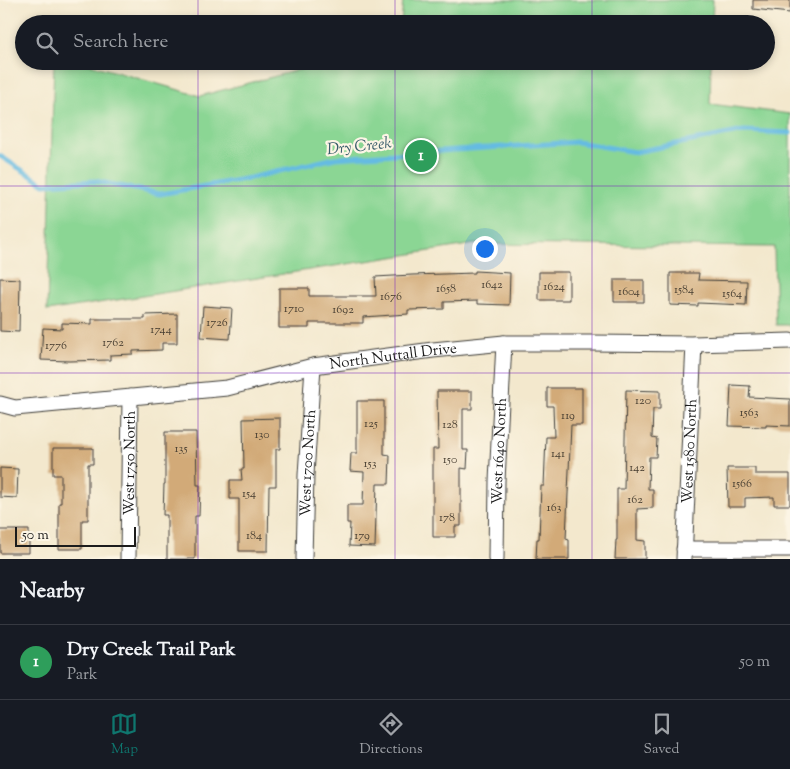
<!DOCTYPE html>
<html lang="en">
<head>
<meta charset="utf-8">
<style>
	body { margin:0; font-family:"Sorts Mill Goudy",serif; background:#242831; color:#f1f3f6 }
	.scale { position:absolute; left:15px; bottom:12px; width:121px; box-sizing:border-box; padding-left:5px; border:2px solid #1c1c1c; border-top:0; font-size:14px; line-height:18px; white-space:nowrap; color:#1c1c1c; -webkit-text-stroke:4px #fcf5e5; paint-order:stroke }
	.you { position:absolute; left:484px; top:248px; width:18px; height:18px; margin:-12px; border:4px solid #fff; border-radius:50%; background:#1a73e8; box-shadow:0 0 0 8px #1a73e833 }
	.badge { display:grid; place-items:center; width:32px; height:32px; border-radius:50%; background:#0f766e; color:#fff; font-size:16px; font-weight:700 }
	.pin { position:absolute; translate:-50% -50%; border:2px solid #fff; box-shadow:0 1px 5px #0006 }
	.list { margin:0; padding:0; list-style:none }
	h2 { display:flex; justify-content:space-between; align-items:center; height:65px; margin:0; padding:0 20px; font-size:21px }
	h2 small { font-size:16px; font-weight:400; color:#9ea1a6 }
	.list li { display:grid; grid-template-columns:32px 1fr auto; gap:15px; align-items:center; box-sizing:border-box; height:75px; padding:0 20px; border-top:1px solid #363941 }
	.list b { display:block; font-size:19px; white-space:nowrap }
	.list p { margin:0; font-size:16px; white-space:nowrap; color:#9ea1a6 }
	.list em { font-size:16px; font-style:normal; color:#9ea1a6 }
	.icon { flex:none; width:28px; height:28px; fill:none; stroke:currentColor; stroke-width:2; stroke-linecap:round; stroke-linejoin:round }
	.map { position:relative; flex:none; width:790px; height:559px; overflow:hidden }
	.search { position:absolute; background:#171b24; box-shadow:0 2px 8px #0003; left:15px; right:15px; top:15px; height:55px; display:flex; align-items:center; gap:12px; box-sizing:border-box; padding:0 18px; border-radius:28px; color:#9ea1a6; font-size:19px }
	.sheet { height:140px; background:#171b24 }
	nav { display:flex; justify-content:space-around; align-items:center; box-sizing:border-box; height:70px; border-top:1px solid #363941; background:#171b24; font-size:14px; color:#9ea1a6 }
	nav a { display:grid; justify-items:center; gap:2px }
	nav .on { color:#0f766e }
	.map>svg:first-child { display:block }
	.green { fill:#8bd694; stroke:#547958 }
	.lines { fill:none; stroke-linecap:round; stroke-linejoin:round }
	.stream { stroke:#65bbe2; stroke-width:5 }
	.building { fill:#d2aa78 }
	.street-casing { stroke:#3c3b37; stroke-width:17 }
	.street { stroke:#fff; stroke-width:15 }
	.grid { fill:none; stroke:#7b2cbf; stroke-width:1; stroke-opacity:0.55 }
	.labels { text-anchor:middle; stroke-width:4.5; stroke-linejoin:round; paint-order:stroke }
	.number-label { font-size:12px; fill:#4a4033 }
	.street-label { font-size:15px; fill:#1c1c1c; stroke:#fcf5e5 }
	.water-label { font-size:16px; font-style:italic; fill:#395c6b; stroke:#fcf5e5 }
</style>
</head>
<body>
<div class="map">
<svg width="790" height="559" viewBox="0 0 790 559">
	<rect width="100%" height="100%" fill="#fcf5e5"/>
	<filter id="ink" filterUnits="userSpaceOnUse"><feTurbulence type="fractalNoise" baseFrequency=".02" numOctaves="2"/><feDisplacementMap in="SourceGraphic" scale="10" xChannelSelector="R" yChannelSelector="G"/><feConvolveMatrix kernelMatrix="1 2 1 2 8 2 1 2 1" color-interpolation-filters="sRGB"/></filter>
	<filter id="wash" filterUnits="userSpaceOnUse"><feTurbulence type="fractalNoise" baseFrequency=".0096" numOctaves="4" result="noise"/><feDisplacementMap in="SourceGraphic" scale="20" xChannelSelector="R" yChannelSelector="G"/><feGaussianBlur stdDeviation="1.12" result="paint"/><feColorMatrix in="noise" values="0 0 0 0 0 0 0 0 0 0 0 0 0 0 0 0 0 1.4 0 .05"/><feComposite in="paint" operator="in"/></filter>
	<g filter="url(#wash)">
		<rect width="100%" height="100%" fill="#f3e8cd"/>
		<!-- green -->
		<path class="green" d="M403 0H713L712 24H401Z
			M54 61H78L200 96 332 61H711L710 104 790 114V325H776L774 247 475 244 47 311Z"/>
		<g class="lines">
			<!-- stream -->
			<path class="stream" d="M0 156 44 184 95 181 160 194 250 178 335 158 577 142 635 152 744 131 790 133"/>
		</g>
		<g id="blocks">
			<!-- building -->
			<path class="building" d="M753 0H790V13L753 9Z
				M475 271 510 273 509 305 477 304V301L444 302V309L408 310V314L363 317V323H309V328H279V288H309V296H376L375 277 412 275 475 273Z
				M539 272H569V300H539Z
				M670 273H699L698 280 747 281 746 305 698 303V306L670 305Z
				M0 278 20 279 19 332 0 331Z
				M614 280H644V302H614Z
				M203 306 232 308 230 339 201 337Z
				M177 314V343H162V350L133 351V354L110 355V360L69 361 41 360 43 328 62 329V323L92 324V319H145V315Z
				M731 385 750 386 749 397 790 399V426L766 425V427L729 426Z
				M547 388H582V425H571L566 539 569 540V559H536L537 539H539L541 486H544L546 437H554L553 406H547Z
				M626 390 660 391V409H653L652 438 657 439 656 457H649L648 489H653V508L637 509V540L645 541V559H615L616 540H617V489H624Z
				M437 391H472V409H463V450H468L467 469 461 468V526H455V537H433V449H438Z
				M357 401H384V454L390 455 389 484H377L375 547 349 546 350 523H347V505H363L364 472 350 471 351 453H357Z
				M280 418V449H276V486H269L268 551H239V499H230V480H242L241 469H244L243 419Z
				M165 432H196L197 485H200L199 516H195V559H167V515H163L164 484H165Z
				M53 448H93V464H88V520H82V549H59V503H61V475H53Z
				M0 468 18 469 17 498 0 497Z
				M727 468H755V474H790V505H774V497L745 498V507H728Z
				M0 530H29V553H0Z"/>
		</g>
	</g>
	<g filter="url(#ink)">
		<use href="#blocks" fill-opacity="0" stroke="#3c3b37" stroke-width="1"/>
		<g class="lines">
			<!-- street casing -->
			<g class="street-casing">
				<g id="street">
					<path id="s1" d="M0 404 15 408 227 388 313 366 433 350 504 343H592L694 344 790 341"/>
					<path d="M684 549H790"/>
					<path id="s2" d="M128 559 130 397"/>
					<path id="s3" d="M304 559 306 475 313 366"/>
					<path id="s4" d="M496 559 497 481 504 343"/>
					<path id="s5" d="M684 559 694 344"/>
				</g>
			</g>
			<!-- street -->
			<use href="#street" class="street"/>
		</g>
	</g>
	<!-- grid -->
	<path class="grid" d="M198 0V24M395 0V24M592 0V24M198 61V559M395 61V559M592 61V559M0 186H790M0 373H790"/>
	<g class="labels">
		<!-- number labels -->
		<g class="number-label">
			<text x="492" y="288">1642</text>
			<text x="554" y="290">1624</text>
			<text x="446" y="292">1658</text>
			<text x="684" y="293">1584</text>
			<text x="629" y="295">1604</text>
			<text x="732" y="297">1564</text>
			<text x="391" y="300">1676</text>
			<text x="294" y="312">1710</text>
			<text x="343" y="313">1692</text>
			<text x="217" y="326">1726</text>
			<text x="161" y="333">1744</text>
			<text x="113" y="346">1762</text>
			<text x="56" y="349">1776</text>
			<text x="643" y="404">120</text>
			<text x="749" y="416">1563</text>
			<text x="568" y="419">119</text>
			<text x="371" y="427">125</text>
			<text x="450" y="428">128</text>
			<text x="262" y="438">130</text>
			<text x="181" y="452">135</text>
			<text x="558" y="457">141</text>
			<text x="450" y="463">150</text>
			<text x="370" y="467">153</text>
			<text x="637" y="471">142</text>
			<text x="742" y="487">1566</text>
			<text x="249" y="497">154</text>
			<text x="635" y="503">162</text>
			<text x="554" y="511">163</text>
			<text x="447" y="521">178</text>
			<text x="254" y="539">184</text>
			<text x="362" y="539">179</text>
		</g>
		<!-- street labels -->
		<g class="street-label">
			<text dy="5" stroke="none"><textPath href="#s1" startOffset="398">North Nuttall Drive</textPath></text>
			<text dy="5" stroke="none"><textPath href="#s4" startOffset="108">West 1640 North</textPath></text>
			<text dy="5" stroke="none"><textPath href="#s5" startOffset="108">West 1580 North</textPath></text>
			<text dy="5" stroke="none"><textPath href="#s2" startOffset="96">West 1750 North</textPath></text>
			<text dy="5" stroke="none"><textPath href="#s3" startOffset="96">West 1700 North</textPath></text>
		</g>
		<!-- water labels -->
		<g class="water-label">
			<text transform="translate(359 145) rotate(-6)" y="6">Dry Creek</text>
		</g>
	</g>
</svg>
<div class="scale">50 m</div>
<div class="you"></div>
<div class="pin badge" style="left:421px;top:156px;background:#2e9e5b">1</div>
<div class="search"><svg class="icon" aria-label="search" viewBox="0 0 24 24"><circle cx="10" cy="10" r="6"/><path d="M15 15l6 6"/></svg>Search here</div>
</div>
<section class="sheet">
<h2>Nearby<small></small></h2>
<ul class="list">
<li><span class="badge" style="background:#2e9e5b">1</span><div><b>Dry Creek Trail Park</b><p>Park</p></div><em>50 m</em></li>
</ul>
</section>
<nav>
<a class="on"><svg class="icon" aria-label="map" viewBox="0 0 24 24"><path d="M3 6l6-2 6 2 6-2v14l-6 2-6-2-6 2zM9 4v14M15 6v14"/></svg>Map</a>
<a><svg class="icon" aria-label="directions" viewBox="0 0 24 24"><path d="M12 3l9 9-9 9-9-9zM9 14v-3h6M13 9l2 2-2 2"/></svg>Directions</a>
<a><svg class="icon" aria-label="saved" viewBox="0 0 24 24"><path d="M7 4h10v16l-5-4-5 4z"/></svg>Saved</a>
</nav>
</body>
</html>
